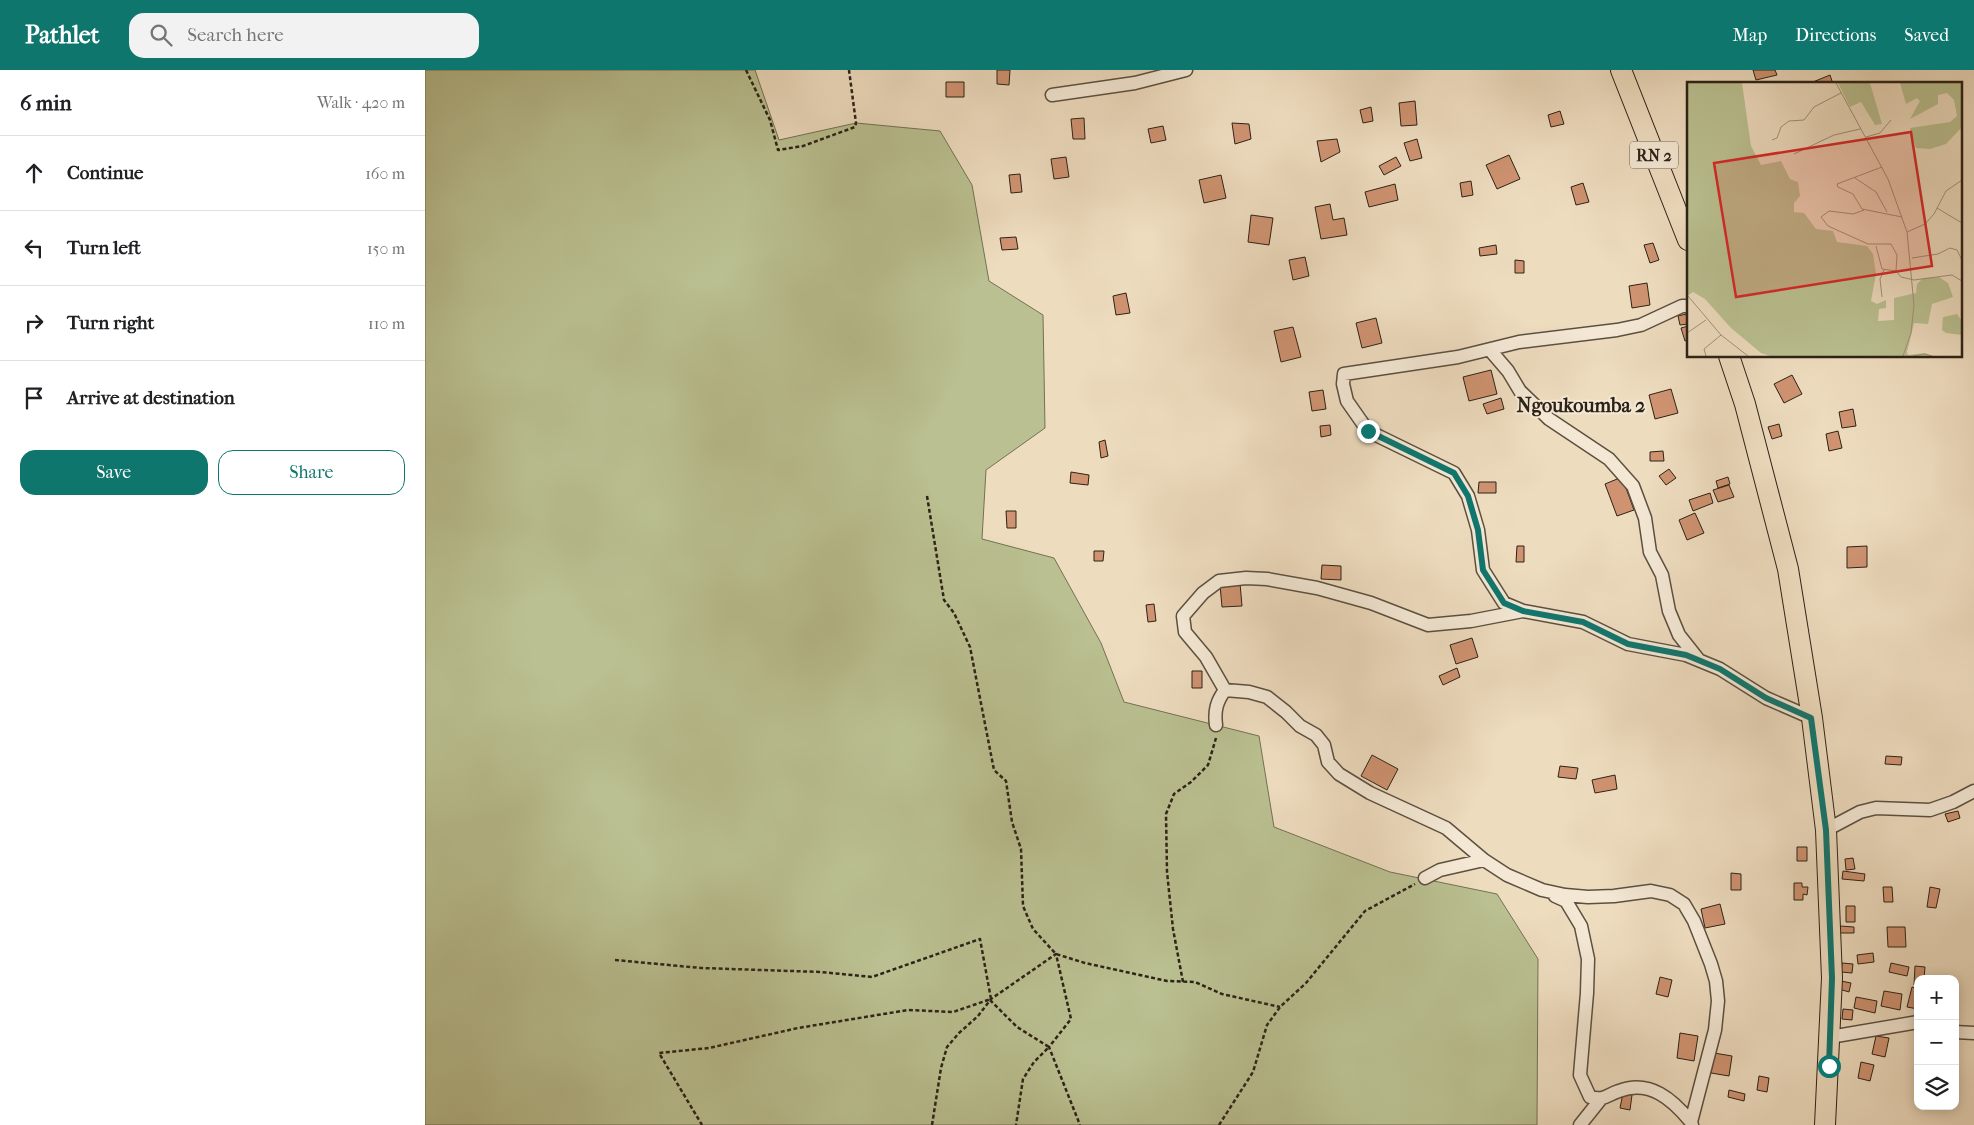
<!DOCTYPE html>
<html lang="en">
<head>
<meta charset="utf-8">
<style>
	body { margin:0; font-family:"IM FELL French Canon",serif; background:#f2f2f2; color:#202124 }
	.controls { position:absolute; right:15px; bottom:15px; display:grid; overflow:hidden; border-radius:10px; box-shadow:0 2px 12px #0003 }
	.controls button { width:45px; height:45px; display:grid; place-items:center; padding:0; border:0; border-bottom:1px solid #e0e0e0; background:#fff; color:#202124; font:25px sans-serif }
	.stop { position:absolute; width:15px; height:15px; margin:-11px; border:4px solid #0f766e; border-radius:50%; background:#fff }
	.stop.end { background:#0f766e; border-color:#fff; box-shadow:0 1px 5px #0008 }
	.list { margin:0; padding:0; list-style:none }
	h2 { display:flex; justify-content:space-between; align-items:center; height:65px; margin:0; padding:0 20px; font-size:21px }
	h2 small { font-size:16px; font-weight:400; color:#757577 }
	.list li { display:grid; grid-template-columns:32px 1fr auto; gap:15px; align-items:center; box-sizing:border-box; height:75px; padding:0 20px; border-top:1px solid #e0e0e0 }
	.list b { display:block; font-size:19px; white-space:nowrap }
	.list em { font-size:16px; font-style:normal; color:#757577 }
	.actions { display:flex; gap:10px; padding:15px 20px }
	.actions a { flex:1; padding:11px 0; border:1px solid #0f766e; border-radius:15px; text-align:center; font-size:18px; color:#0f766e }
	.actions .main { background:#0f766e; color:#fff }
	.icon { flex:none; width:28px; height:28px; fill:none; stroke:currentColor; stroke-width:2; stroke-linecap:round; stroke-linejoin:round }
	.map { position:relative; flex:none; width:1549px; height:1055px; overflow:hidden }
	header { display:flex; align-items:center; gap:30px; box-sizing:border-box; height:70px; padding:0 25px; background:#0f766e; color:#fff }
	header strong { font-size:24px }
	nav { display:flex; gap:28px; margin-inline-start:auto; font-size:18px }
	.search { width:350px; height:45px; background:#f2f2f2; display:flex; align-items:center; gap:12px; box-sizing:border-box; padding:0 18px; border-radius:15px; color:#757577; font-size:19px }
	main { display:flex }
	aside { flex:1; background:#fff }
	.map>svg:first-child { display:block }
	.green { fill:#bac091; stroke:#737154 }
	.building { fill:#cf9371; stroke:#2c2217 }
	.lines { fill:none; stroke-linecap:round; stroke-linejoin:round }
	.street-casing { stroke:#5c5041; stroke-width:15 }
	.primary-casing { stroke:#2c2217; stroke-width:22 }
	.path { stroke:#2c2217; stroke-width:2.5; stroke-dasharray:4 2.5; stroke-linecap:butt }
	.street { stroke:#f4e8d5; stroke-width:12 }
	.primary { stroke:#eedcbf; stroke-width:20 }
	.route { stroke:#0f766e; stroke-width:6 }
	.labels { text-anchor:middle; stroke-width:4; stroke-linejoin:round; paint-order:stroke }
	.shield { fill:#f4e8d5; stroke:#685d50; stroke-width:1 }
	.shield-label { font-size:16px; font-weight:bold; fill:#2c2217 }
	.quarter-label { font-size:20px; font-weight:bold; fill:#2c2217; stroke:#f4e8d5 }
	.inset-road { fill:none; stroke:#a0927c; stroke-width:1 }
	.view { fill:#d62828; fill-opacity:0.15; stroke:#d62828; stroke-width:2.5 }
	.inset-edge { fill:none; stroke:#2c2217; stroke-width:2.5 }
</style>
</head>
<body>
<header>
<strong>Pathlet</strong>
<div class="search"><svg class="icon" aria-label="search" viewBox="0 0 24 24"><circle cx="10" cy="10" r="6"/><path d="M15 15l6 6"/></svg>Search here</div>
<nav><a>Map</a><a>Directions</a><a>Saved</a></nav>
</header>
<main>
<aside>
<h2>6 min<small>Walk · 420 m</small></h2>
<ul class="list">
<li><svg class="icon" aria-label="ahead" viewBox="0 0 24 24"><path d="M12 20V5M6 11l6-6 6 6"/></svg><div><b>Continue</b></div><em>160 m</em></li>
<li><svg class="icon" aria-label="left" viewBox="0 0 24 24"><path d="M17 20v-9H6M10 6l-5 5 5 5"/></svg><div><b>Turn left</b></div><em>150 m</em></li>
<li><svg class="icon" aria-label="right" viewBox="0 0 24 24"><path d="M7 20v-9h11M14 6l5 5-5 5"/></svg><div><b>Turn right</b></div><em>110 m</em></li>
<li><svg class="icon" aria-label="arrive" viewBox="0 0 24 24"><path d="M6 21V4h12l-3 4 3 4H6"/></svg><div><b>Arrive at destination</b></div></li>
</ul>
<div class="actions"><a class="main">Save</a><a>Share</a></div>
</aside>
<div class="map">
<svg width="1549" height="1055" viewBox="0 0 1549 1055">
	<rect width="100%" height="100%" fill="#eedcbf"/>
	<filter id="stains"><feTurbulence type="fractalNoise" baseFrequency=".004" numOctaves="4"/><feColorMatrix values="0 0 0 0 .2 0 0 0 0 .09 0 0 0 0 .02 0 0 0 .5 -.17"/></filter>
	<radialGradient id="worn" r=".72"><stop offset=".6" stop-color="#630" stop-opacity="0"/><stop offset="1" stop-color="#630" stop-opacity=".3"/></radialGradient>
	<!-- green -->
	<path class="green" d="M0 0H330L354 70 431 53 515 61 547 115 564 211 618 245 620 358 561 400 557 469 629 488 676 573 699 632 834 666 849 757 965 802 1072 824 1113 889 1112 1055H0Z"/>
	<!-- building -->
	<path class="building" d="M572 0H585L584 15 572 14Z
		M1328 0H1350L1352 5 1331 10Z
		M1405 5 1408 14H1383Z
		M521 12H539V27H521Z
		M990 31 992 55 976 56 974 33Z
		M946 37 948 51 938 53 935 40Z
		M1135 41 1139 54 1126 57 1123 45Z
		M659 48 660 69H648L646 49Z
		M807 53 824 54 826 69 810 74Z
		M738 56 741 70 726 73 723 59Z
		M912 69 915 82 896 92 892 71Z
		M992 69 997 88 985 91 979 73Z
		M1084 85 1095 109 1072 119 1061 95Z
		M641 87 644 107 629 109 626 89Z
		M971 87 976 96 959 105 954 96Z
		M595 104 597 122 586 123 584 105Z
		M796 105 801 128 779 133 774 110Z
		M1046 111 1048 125 1037 127 1035 113Z
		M1158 113 1164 132 1151 135 1146 117Z
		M970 114 973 130 944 137 940 122Z
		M905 134 908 150 919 148 922 165 896 169 890 137Z
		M826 145 848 148 844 175 823 172Z
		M591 167 593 179 577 180 575 168Z
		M1228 173 1234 190 1225 193 1219 175Z
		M1071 175 1072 184 1055 186 1054 178Z
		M880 187 884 206 868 210 864 190Z
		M1090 190 1099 191V203H1090Z
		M1222 213 1225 235 1207 238 1204 216Z
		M701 223 705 243 691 245 688 226Z
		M1261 244 1263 254 1255 255 1253 246Z
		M951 248 957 273 937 278 931 253Z
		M1263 256V270L1260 271 1256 258Z
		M868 257 876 287 856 292 849 261Z
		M1066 300 1072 324 1044 331 1038 307Z
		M1367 305 1377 324 1359 333 1349 314Z
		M1246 319 1253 343 1230 349 1224 325Z
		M898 320 901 339 887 341 884 322Z
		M1076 328 1079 339 1062 344 1058 334Z
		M1428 339 1431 356 1417 358 1414 342Z
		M1354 354 1357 366 1347 369 1343 357Z
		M905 355 906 365 896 367 895 356Z
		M1413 361 1417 378 1404 381 1401 364Z
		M680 370 683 386 676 388 674 372Z
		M1238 381 1239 391H1225V382Z
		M1244 399 1251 408 1241 415 1234 406Z
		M646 402 664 405 663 415 645 413Z
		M1197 407 1209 440 1192 446 1180 414Z
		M1303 407 1305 414 1293 418 1291 411Z
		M1054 412H1071V423H1053Z
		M1304 415 1309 427 1293 432 1288 420Z
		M1285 423 1288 433 1268 441 1264 430Z
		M581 441H591V458H582Z
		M1270 443 1279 463 1262 470 1254 450Z
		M1092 476H1099V492H1091Z
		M1442 476V497L1422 498V477Z
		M669 481H679L678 491H669Z
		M897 495 916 496V510L896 509Z
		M815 513 817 536 797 537 795 515Z
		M729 534 731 551 723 552 721 535Z
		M1047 568 1053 587 1031 594 1025 575Z
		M1032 598 1035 607 1018 615 1014 606Z
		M767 601H777V618H767Z
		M947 685 973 699 962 720 936 706Z
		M1461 686 1477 687 1476 695 1460 694Z
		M1135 696 1153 698 1151 709 1133 707Z
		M1190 705 1192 719 1170 723 1167 710Z
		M1533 741 1535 748 1523 752 1520 744Z
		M1372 777H1382V791H1372Z
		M1428 788 1430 799 1421 800 1420 789Z
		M1418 801 1440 804 1439 811 1417 809Z
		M1306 803 1316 804V820H1306Z
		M1369 813H1377V817H1383L1382 825 1378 824V830H1369Z
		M1458 817H1467L1468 832H1459Z
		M1505 817 1515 819 1511 838 1502 837Z
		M1295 834 1300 854 1280 858 1276 839Z
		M1421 836H1430V852H1421Z
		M1415 856 1429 857V863H1415Z
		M1462 857H1480L1481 877H1463Z
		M1448 883 1449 892 1433 894 1432 885Z
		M1417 893 1428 894 1427 903 1416 902Z
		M1466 893 1484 897 1482 906 1464 902Z
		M1490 896 1500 897 1499 909H1493V915H1489Z
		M1235 907 1247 910 1243 927 1231 924Z
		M1416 911 1426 913 1424 922 1414 919Z
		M1487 917 1493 919V939L1482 937Z
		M1459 921 1477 924 1475 940 1456 936Z
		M1431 927 1452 931 1450 943 1429 938Z
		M1418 939 1428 940 1427 950 1417 949Z
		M1255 963 1273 966 1269 991 1252 988Z
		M1451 966 1464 968 1460 987 1447 984Z
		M1289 983 1307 986 1304 1006 1286 1003Z
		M1436 992 1449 995 1445 1011 1433 1008Z
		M1334 1006 1344 1008 1342 1022 1332 1020Z
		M1304 1020 1320 1024 1319 1031 1303 1027Z
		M1198 1023 1207 1025 1205 1040 1195 1038Z"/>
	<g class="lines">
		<!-- street casing -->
		<g class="street-casing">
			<path id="street" d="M627 25 710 13 761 0
				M1263 236H1257L1216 255 1192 260 1094 272 1033 287 919 304 918 314 922 331 943 361 1029 403 1043 426 1053 460 1058 500 1079 533 1098 541 1158 552 1203 574 1261 585 1295 599 1341 628 1387 648
				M1065 280 1083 301 1095 321 1124 349 1184 389 1208 416 1220 448 1225 482 1237 505 1244 541 1254 565 1273 589
				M800 620 824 622 842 627 861 642 875 656 891 665 899 675 903 692 914 704 945 723 1021 758 1059 790 1082 805 1117 820 1140 825 1163 827 1189 826 1226 821 1245 825 1259 834 1269 851 1286 894 1291 911 1293 931 1290 960 1266 1052 1267 1055
				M800 620 781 587 760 562 758 546 778 523 794 511 821 508 842 509 892 518 946 533 1003 555 1046 551 1098 541
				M791 655C789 640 792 631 800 620
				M1401 760 1435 742 1451 738 1505 740 1528 732 1549 721
				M1000 808 1015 800 1059 790
				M1130 826 1141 831 1156 856 1163 889 1162 923 1155 1005 1165 1027C1180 1031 1181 1025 1194 1021 1225 1009 1248 1030 1266 1052
				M1530 962 1549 963
				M1405 967 1493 952
				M1155 1055 1175 1030"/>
		</g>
		<!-- primary casing -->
		<g class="primary-casing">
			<path id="primary" d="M1196 0 1263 170
				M1304 286 1320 334 1363 499 1387 648 1401 760 1407 908 1400 1055"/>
		</g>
		<!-- path -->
		<path class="path" d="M321 0 345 50 353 80 378 76 430 57 431 53 424 0
			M502 426 519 530 529 543 545 577 569 700 581 711 587 752 596 779 598 836 608 859 631 884 660 893 742 911 770 912 797 924 855 937
			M190 890 276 898 396 902 447 907 555 869 566 929 528 942 483 940 373 958 284 978 234 983 277 1055
			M758 912 748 859 742 802 741 744 749 724 766 712 783 695 791 668
			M565 930 592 957 624 977 609 992 598 1009 591 1055
			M507 1055 516 998 522 977 534 963 553 946 566 929 631 884 646 949 624 977 655 1055
			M794 1055 828 1002 842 955 855 937 881 913 940 841 990 814"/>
		<!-- street -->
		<use href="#street" class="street"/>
		<!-- primary -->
		<use href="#primary" class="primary"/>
	</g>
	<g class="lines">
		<!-- route -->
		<path class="route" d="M943 361 1029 403 1043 426 1053 460 1058 500 1079 533 1098 541 1158 552 1203 574 1261 585 1295 599 1341 628 1386 648 1401 760 1407 908 1404 996"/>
	</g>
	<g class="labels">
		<!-- shield labels -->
		<rect class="shield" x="1205" y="71.5" width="48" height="27" rx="4"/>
		<g class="shield-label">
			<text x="1229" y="91">RN 2</text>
		</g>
		<!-- quarter labels -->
		<g class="quarter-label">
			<text x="1156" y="342">Ngoukoumba 2</text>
		</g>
	</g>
	<!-- overview -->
	<g transform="translate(1262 12)">
		<rect width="275" height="275" fill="#eedcbf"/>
		<path d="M0 1H55L64 64 74 83 94 79 103 97 111 100 113 114 107 121V130L117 131 129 147 146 149 150 160 180 164 186 172 189 192 184 219 190 222 199 218V226L192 227 191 239 207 238V216L229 211 230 202 236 196 252 195 261 201 266 215 245 222 241 242 227 241 220 270 221 273 238 271 244 274H83L74 271 44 246 18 217 6 210 0 214ZM151 1H183L195 42 188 43 174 20 163 25ZM213 1H275V45L259 62 243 67 229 66 223 46 263 40 270 34 267 18 260 11 251 13V22L223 37 233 19 230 16 219 22ZM270 232 275 239V253L259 251 255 248 256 235Z" fill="#bac091"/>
		<path class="inset-road" d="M149 1 201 97 220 150 227 223 224 251 216 274M179 55 193 51 204 38M85 58 90 56 94 45 102 39 117 38 127 25 154 11M107 72 147 53 173 47M195 85 150 102 151 105 166 112 175 127 215 135M168 96 189 110 200 130M250 126 275 141M177 128 166 132 142 129 134 135 141 144 181 162H204L210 173 209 189 214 195 227 198 265 193 275 199M220 150 238 142 247 132 259 109 275 98M189 164 195 187 209 189M225 176 251 172 263 166 270 168 275 178M1 214 34 253 61 274M195 215 193 197 197 188M0 251 19 238M19 274 17 267 34 253M226 274 238 272 245 274"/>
		<path class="view" d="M224 50 245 184 49 215 27 81Z"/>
		<rect width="275" height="275" class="inset-edge"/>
	</g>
	<rect width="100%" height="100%" filter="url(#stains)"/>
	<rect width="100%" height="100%" fill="url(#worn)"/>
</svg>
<div class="controls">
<button>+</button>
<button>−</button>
<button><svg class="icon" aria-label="layers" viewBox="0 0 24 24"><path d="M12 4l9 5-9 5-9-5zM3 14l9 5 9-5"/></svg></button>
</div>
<div class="stop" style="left:1404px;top:996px"></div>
<div class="stop end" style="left:943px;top:361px"></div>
</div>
</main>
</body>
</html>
